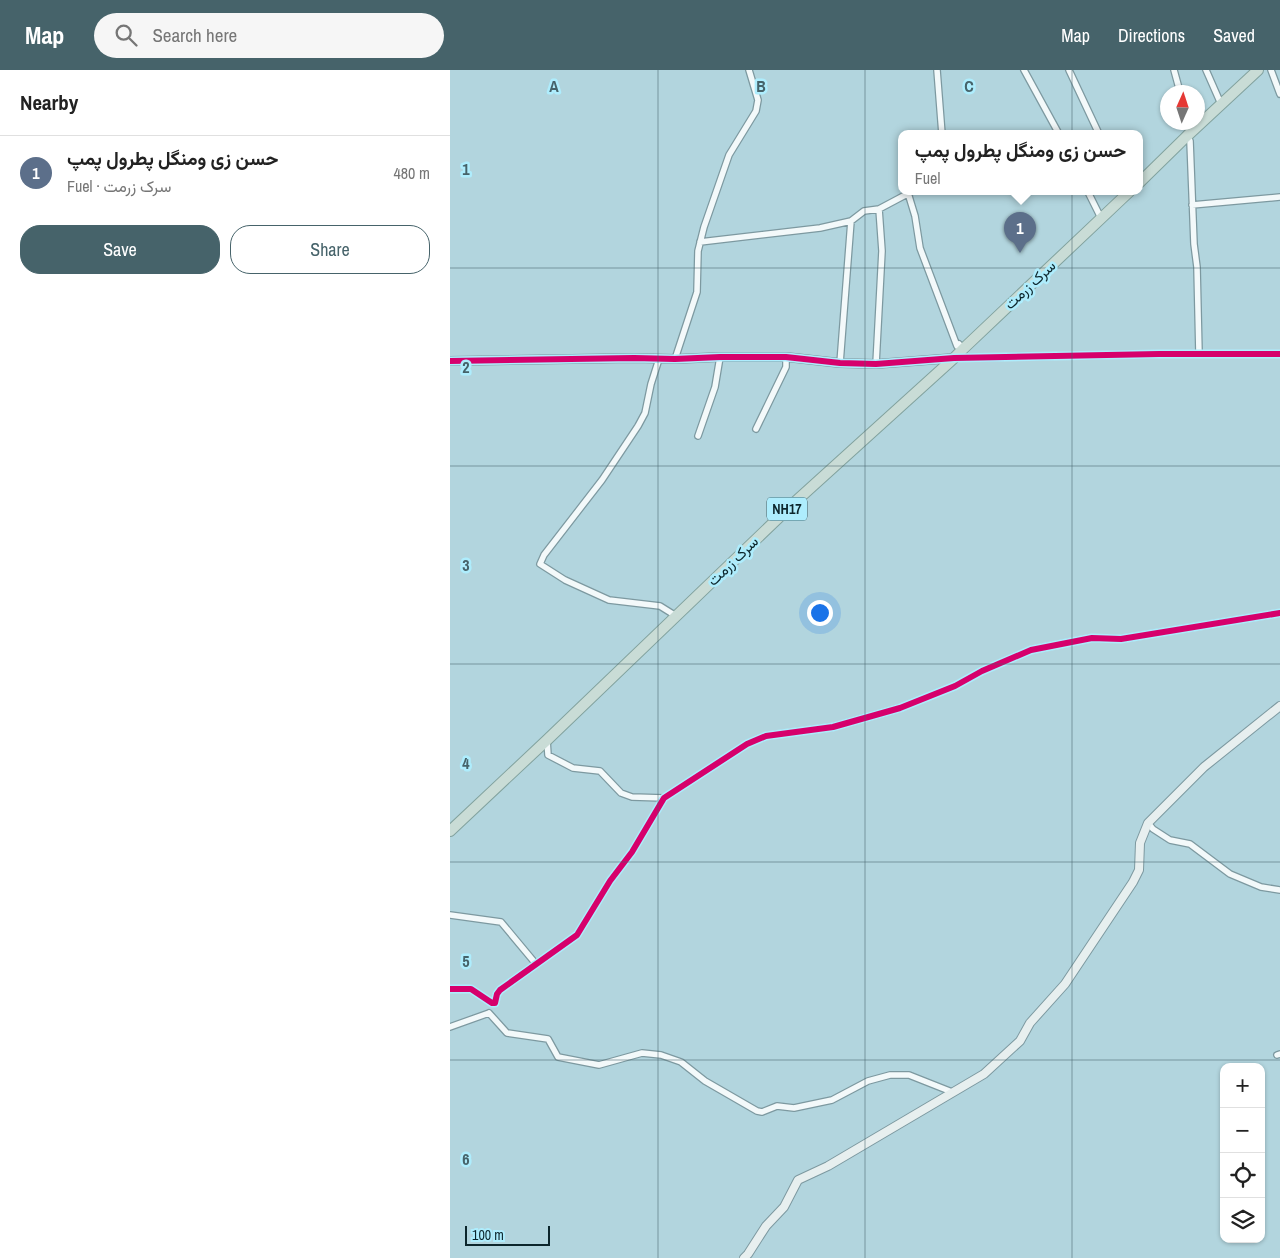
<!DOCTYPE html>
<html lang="en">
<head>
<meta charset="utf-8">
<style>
	body { margin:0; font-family:"Archivo Narrow",Vazirmatn,sans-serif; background:#f6f6f6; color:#222 }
	.controls { position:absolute; right:15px; bottom:15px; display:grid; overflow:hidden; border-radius:10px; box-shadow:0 1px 4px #0004 }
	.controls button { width:45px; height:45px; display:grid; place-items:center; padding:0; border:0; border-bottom:1px solid #e0e0e0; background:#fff; color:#222; font:25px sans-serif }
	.compass { position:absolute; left:710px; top:15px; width:45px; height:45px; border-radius:50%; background:#fff; box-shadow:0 1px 4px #0004; rotate:3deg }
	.scale { position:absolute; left:15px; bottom:12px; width:85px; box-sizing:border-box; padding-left:5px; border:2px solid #0c262c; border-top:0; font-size:14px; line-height:18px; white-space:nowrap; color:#0c262c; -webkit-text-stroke:4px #aeedfd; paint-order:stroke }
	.you { position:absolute; left:369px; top:542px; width:18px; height:18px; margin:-12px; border:4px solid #fff; border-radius:50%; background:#1a73e8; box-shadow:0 0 0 8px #1a73e833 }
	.badge { display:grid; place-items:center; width:32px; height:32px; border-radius:50%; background:#46636a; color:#fff; font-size:16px; font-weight:700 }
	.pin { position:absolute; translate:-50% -41px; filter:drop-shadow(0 1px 2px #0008) }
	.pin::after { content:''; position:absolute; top:26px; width:18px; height:15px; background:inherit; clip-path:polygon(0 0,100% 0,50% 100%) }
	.popup { position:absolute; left:448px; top:60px; width:245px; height:65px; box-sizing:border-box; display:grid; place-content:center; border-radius:10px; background:#fff; filter:drop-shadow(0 1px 4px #0005); font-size:16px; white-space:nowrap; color:#767676 }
	.popup b { font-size:19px; color:#222 }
	.popup::after { content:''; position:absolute; left:50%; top:100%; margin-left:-10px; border:10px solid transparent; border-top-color:#fff }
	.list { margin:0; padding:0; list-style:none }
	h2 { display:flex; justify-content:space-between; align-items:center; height:65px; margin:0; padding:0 20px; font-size:21px }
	h2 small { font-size:16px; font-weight:400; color:#767676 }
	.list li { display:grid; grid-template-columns:32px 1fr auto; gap:15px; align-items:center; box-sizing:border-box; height:75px; padding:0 20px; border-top:1px solid #e0e0e0 }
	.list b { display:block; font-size:19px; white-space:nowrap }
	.list p { margin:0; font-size:16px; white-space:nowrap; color:#767676 }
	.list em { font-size:16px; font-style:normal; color:#767676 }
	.actions { display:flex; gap:10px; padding:15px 20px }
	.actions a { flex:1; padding:11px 0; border:1px solid #46636a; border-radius:20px; text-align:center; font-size:18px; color:#46636a }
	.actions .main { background:#46636a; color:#fff }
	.icon { flex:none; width:28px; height:28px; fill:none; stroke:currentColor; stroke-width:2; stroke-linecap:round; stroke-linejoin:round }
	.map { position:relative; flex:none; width:830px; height:1188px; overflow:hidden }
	header { display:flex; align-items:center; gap:30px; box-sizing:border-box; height:70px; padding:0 25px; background:#46636a; color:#fff }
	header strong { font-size:24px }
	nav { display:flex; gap:28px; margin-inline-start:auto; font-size:18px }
	.search { width:350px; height:45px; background:#f6f6f6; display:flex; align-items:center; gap:12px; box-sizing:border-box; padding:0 18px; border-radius:28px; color:#767676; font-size:19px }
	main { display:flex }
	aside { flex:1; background:#fff }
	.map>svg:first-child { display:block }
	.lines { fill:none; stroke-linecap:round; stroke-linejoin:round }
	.street-casing { stroke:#7d99a0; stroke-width:8 }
	.secondary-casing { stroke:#7d99a0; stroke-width:10 }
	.highway-casing { stroke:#82a29e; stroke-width:12 }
	.street { stroke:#f3f9fa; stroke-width:5.5 }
	.secondary { stroke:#e7efef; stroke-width:8 }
	.highway { stroke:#c9dcd6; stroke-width:10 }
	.cycleway-casing { stroke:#aeedfd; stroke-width:9 }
	.cycleway { stroke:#d6006c; stroke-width:6 }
	.grid { fill:none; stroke:#46636a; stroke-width:1; stroke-opacity:0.55 }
	.labels { text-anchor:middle; stroke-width:5; stroke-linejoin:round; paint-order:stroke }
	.shield { fill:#aeedfd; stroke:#3d626b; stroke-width:1 }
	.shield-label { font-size:14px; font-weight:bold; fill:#0c262c }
	.street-label { font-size:15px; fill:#0c262c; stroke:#aeedfd }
	.grid-label { font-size:16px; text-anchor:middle; font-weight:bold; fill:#46636a; stroke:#aeedfd; stroke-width:5; stroke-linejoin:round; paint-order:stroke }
</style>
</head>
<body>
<header>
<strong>Map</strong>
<div class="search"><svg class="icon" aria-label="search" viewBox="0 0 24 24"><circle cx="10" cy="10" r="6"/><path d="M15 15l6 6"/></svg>Search here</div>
<nav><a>Map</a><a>Directions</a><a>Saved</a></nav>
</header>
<main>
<aside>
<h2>Nearby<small></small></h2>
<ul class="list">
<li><span class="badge" style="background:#5c6f8a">1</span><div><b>حسن زی ومنگل پطرول پمپ</b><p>Fuel · سرک زرمت</p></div><em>480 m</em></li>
</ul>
<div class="actions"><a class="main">Save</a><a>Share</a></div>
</aside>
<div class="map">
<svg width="830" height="1188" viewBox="0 0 830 1188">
	<rect width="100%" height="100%" fill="#b2d5de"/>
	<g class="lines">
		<!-- street casing -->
		<g class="street-casing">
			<path id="street" d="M487 0 492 64
				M574 0 609 64
				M619 0 649 64
				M724 0 730 22
				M756 0 771 34
				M821 0 830 24
				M737 66 740 71 744 174 747 197 749 284
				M638 122 651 148
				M458 123 465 146 470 178 507 276 509 274 513 279
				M742 135 830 127
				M250 172 370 158 401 151 414 141 429 139 461 122
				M505 288 709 284H830
				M209 289 201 314 195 343 188 356 152 410 94 485 90 494 115 510 159 530 210 536 226 546
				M225 289 247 222 248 181 254 157 279 85 306 41 308 30 299 0
				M390 293 401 151
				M426 294 432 181 429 139
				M306 359 336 297V287
				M248 366 265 317 270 287
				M97 670 98 685 123 698 150 701 171 723 182 727 214 728
				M698 753 703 759 720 770 740 774 780 804 811 817 830 820
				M0 845 51 852 86 894
				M0 919H21L42 933H45L47 924 50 920 127 865 160 811 182 782 214 728 297 674 316 666 383 657 450 638 505 616 532 601 581 580 642 568 671 569 830 543
				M39 943 57 963 98 969 108 987 149 995 192 983 211 985 231 992 255 1011 307 1041 312 1042 327 1036 344 1038 382 1030 418 1011 440 1005H459L502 1022
				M0 957 39 943
				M827 985 830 984"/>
		</g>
		<!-- secondary casing -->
		<g class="secondary-casing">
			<path id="secondary" d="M0 291 184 288 225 289 270 287H336L390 293 426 294 504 288
				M294 1188 298 1184 316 1156 334 1137 348 1110 378 1096 534 1004 570 971 580 953 615 914 683 812 689 800 690 773 698 753 754 697 830 636"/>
		</g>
		<!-- highway casing -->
		<g class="highway-casing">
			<path id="highway" d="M689 113 737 66 808 0
				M0 761 97 670 345 432 504 288 513 279 679 122"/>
		</g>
		<!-- street -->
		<use href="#street" class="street"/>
		<!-- secondary -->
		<use href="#secondary" class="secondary"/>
		<!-- highway -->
		<use href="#highway" class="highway"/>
		<!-- cycleway casing -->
		<g class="cycleway-casing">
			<path id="cycleway" d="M0 291 184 288 225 289 270 287H336L390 293 426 294 504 288 709 284H830
				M0 919H21L42 933H45L47 924 50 920 127 865 160 811 182 782 214 728 297 674 316 666 383 657 450 638 505 616 532 601 581 580 642 568 671 569 830 543"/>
		</g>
		<!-- cycleway -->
		<use href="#cycleway" class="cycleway"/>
	</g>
	<!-- grid -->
	<path class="grid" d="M208 0V1188M415 0V1188M622 0V1188M0 198H830M0 396H830M0 594H830M0 792H830M0 990H830"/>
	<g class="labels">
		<!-- shield labels -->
		<rect class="shield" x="317" y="427.5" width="40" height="23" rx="4"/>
		<g class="shield-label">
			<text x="337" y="444">NH17</text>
		</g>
		<!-- street labels -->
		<g class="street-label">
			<text transform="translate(580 215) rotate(-43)" y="5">سرک زرمت</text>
			<text transform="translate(283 491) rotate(-44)" y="5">سرک زرمت</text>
		</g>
	</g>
	<g class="grid-label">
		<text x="104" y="22">A</text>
		<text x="311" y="22">B</text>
		<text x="519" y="22">C</text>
		<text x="16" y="105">1</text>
		<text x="16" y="303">2</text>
		<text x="16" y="501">3</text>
		<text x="16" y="699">4</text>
		<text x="16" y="897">5</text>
		<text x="16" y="1095">6</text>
	</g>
</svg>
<div class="controls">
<button>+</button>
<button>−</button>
<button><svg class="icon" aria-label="locate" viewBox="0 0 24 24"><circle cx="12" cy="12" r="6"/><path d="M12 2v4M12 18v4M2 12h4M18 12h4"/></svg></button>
<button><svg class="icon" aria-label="layers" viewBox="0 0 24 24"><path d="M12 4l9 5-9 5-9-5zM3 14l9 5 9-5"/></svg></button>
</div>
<svg class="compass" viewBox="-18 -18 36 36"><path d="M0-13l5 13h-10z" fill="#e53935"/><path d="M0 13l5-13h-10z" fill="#767676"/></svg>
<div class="scale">100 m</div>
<div class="you"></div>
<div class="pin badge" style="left:570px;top:183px;background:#5c6f8a">1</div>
<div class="popup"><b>حسن زی ومنگل پطرول پمپ</b>Fuel</div>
</div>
</main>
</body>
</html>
